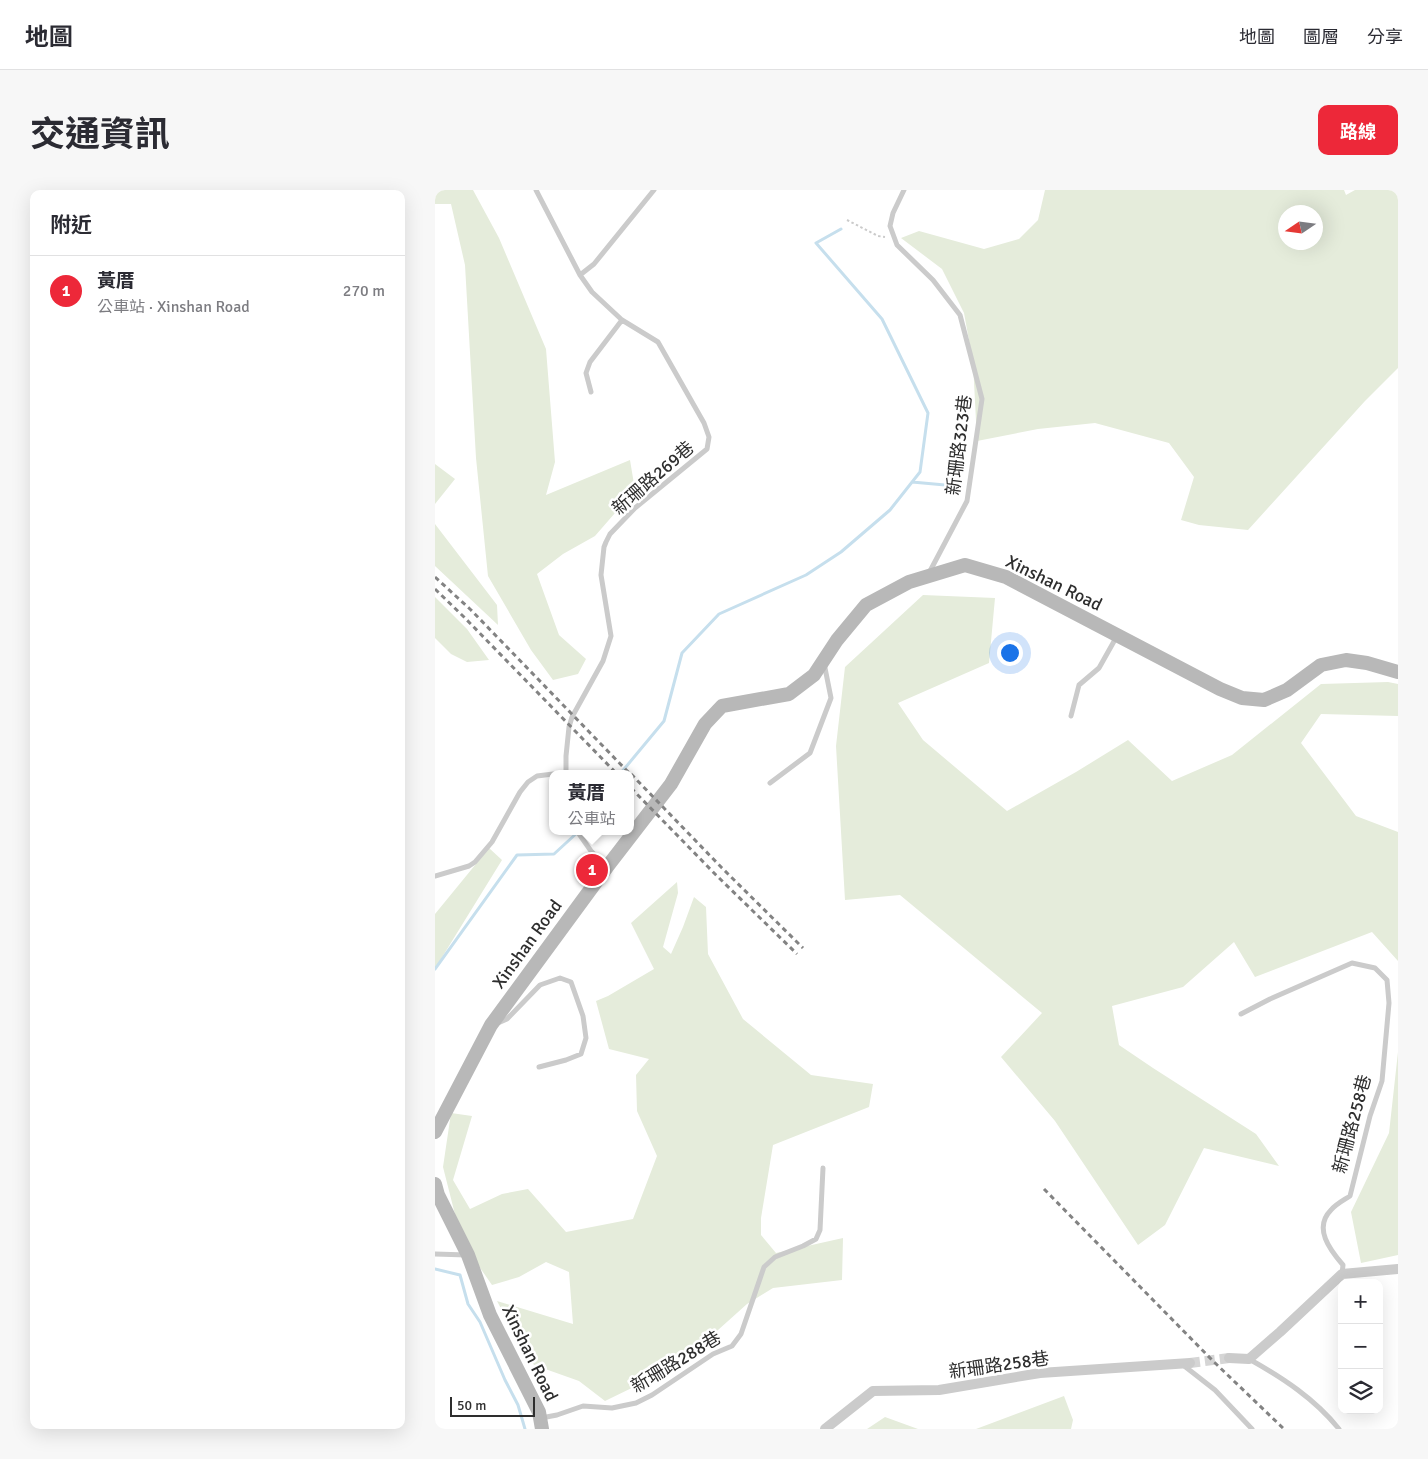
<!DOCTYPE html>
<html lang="zh-TW">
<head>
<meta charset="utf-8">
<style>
	body { margin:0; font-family:Signika,"Noto Sans TC",sans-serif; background:#f7f7f7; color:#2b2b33 }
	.controls { position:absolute; right:15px; bottom:15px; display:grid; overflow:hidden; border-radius:10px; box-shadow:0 5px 20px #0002 }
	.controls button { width:45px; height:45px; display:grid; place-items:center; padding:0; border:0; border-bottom:1px solid #e1e1e2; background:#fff; color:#2b2b33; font:25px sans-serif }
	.compass { position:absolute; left:843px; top:15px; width:45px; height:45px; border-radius:50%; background:#fff; box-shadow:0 5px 20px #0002; rotate:257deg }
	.scale { position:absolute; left:15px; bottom:12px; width:85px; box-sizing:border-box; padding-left:5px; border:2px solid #2e2e2e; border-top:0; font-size:14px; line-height:18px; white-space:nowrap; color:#2e2e2e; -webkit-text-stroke:4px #fff; paint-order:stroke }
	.you { position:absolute; left:574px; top:462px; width:18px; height:18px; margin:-12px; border:4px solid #fff; border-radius:50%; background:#1a73e8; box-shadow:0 0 0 8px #1a73e833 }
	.badge { display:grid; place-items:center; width:32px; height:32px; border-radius:50%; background:#ed2839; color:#fff; font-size:16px; font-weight:700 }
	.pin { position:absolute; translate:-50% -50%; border:2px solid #fff; box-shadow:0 1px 5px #0006 }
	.popup { position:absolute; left:114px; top:580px; width:85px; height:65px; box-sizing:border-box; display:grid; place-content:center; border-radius:10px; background:#fff; filter:drop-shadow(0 1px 4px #0005); font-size:16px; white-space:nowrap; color:#7c7c81 }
	.popup b { font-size:19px; color:#2b2b33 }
	.popup::after { content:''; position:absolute; left:50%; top:100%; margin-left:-10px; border:10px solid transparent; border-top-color:#fff }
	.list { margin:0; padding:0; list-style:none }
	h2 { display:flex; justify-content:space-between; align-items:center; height:65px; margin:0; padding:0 20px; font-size:21px }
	h2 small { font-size:16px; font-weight:400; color:#7c7c81 }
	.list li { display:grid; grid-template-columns:32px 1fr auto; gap:15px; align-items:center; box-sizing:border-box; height:70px; padding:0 20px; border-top:1px solid #e1e1e2 }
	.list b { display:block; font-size:19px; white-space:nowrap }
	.list p { margin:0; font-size:16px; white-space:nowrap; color:#7c7c81 }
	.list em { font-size:16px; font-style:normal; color:#7c7c81 }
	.icon { flex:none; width:28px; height:28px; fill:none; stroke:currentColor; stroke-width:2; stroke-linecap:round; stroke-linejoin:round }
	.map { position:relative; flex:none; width:963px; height:1239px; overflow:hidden; border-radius:10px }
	header { display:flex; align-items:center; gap:30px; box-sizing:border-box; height:70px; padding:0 25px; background:#fff; border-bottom:1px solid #e1e1e2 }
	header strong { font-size:24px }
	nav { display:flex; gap:28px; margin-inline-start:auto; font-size:18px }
	.intro { display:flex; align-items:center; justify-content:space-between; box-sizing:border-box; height:120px; padding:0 30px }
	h1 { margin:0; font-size:35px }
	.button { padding:12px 22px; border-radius:10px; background:#ed2839; color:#fff; font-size:18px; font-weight:700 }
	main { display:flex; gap:30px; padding:0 30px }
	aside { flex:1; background:#fff; border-radius:10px; box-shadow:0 5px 20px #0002 }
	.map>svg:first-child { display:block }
	.green { fill:#e5ecdb; fill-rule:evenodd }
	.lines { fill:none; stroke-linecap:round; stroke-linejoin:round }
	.stream { stroke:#c6dfed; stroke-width:3 }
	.street-tunnel { stroke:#d5d5d5; stroke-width:10; stroke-dasharray:10 5; stroke-linecap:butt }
	.path { stroke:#cbcbcb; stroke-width:2; stroke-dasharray:2.5 2.5; stroke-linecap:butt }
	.lane { stroke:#cbcbcb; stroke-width:5 }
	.street { stroke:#cbcbcb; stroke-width:10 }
	.secondary { stroke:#b8b8b8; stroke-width:14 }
	.rail { stroke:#838383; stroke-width:3; stroke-dasharray:5 4; stroke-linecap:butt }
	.labels { text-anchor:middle; stroke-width:5; stroke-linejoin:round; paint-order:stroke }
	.street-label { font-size:18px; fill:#2e2e2e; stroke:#fff }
</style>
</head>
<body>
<header>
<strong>地圖</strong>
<nav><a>地圖</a><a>圖層</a><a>分享</a></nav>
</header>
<div class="intro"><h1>交通資訊</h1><a class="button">路線</a></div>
<main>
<aside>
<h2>附近<small></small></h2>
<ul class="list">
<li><span class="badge">1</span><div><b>黃厝</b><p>公車站 · Xinshan Road</p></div><em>270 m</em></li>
</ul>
</aside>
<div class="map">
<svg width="963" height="1239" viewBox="0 0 963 1239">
	<rect width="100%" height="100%" fill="#fff"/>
	<!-- green -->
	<path class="green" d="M0 0H38L64 48 111 159 120 272 111 305 195 270 200 300 160 346 128 364 102 384 124 445 151 469 143 484 118 490 96 460 53 386 41 268 30 75 16 14H0Z
		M610 0H909L911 5 920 0H963V178L930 211 813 340 764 335 746 330 759 287 734 253 660 233 603 239 542 251 538 172 529 123 507 79 466 48 484 41 549 59 584 49 603 30ZM851 22H881V52H851Z
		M0 274 20 289 0 314Z
		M0 334 62 415 63 435 0 376Z
		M488 405 560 408 554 473 463 513 488 550 572 621 641 582 693 550 737 591 797 565 886 494 953 492 963 494V526L886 524 866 553 921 626 963 642V771L937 742 820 787 799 752 748 797 677 816 684 855 718 878 821 944 844 976 769 958 730 1035 703 1055 620 931 566 867 607 823 465 705 410 710 401 556 410 477Z
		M0 407 32 439 54 470 32 472 16 464 0 448Z
		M54 658 67 670 1 777 0 781V724Z
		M242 692 243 703 228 757 236 764 248 737 259 707 271 717 273 764 308 829 376 885 438 894 434 917 338 955 326 1028V1045L341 1063 408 1048 407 1090 338 1098 312 1114 244 1175 170 1211 144 1191 99 1175 83 1151 62 1111 138 1134 134 1082 111 1072 84 1087 57 1095 27 1052 8 977 16 923 37 926 18 990 35 1019 67 1004 93 999 131 1042 198 1029 222 966 202 921 201 885 214 869 174 859 161 811 173 806 219 779 196 733Z
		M963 862V1065L926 1073 916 1022 954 943Z
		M629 1206 638 1230 636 1239H541Z
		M450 1227 483 1239H432Z"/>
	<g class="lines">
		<!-- stream -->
		<path class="stream" d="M477 292 521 296
			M185 584 229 531 247 463 284 424 371 385 406 362 455 320 485 282 493 223 447 129 381 53 406 39
			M0 779 82 665 119 664 143 642
			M0 1079 25 1085 33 1114 45 1132 70 1190 83 1215 90 1239"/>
		<!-- street-tunnel -->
		<path class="street-tunnel" d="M755 1173 794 1168"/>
		<!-- path -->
		<path class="path" d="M412 30 443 46 450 47"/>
		<!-- lane -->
		<path class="lane" d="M101 0 145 85 157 102 187 130 223 152 269 233 274 247 272 259 200 318 175 344 171 352 169 357 166 385 176 446 168 471 137 527 134 537 131 566V584
			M469 0 458 23 455 36 462 55 498 90 525 125 547 209 532 311 494 383
			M145 85 159 74 219 0
			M156 202 151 183 155 172 187 130
			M636 526 644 495 664 478 682 446
			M335 593 375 563 396 508 389 473
			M142 641 156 661 172 677
			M0 686 34 676 40 672 57 652 85 602 93 592 102 586 118 584
			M806 824 835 809 917 773 940 778 952 790 954 813 947 891 935 926 915 1006C909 1010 901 1014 896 1020 878 1038 895 1060 908 1075L907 1084
			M63 833 72 829 105 795 125 788 136 792 148 826 151 848 146 864 131 870 104 877
			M0 1064 32 1065
			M814 1169C848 1188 880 1209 904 1239
			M748 1175 780 1200 817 1239
			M106 1228 122 1225 148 1216 177 1218 201 1213 217 1205 278 1164 297 1156 306 1144 329 1077 340 1067 368 1056 381 1049 385 1040 388 978"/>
		<!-- street -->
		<path class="street" d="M794 1168 814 1169 845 1142 907 1084 963 1079
			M390 1239 438 1201 504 1200 605 1183 755 1173"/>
		<!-- secondary -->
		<path class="secondary" d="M0 942 56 835 172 677 236 594 270 534 287 516 354 504 379 485 402 450 431 415 474 392 530 375 571 387 785 499 807 508 829 510 852 500 886 475 911 470 932 473 963 482
			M0 994 3 1005 33 1065 55 1125 104 1222 107 1239"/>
		<!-- rail -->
		<path class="rail" d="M0 387 36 420 195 584
			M0 399 29 427 182 584
			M196 584 287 678 368 758
			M196 598 281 685 362 764
			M609 999 778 1171 849 1239"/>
	</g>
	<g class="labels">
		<!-- street labels -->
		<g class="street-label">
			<text transform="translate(524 255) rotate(-83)" y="6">新珊路323巷</text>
			<text transform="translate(218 288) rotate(-41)" y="6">新珊路269巷</text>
			<text transform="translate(619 393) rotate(26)" y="6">Xinshan Road</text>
			<text transform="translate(92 754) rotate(-54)" y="6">Xinshan Road</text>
			<text transform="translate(917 934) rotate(-75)" y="6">新珊路258巷</text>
			<text transform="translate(95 1163) rotate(64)" y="6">Xinshan Road</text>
			<text transform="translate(241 1172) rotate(-31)" y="6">新珊路288巷</text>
			<text transform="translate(564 1175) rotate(-8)" y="6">新珊路258巷</text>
		</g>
	</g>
</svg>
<div class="controls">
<button>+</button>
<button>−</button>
<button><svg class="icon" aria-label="layers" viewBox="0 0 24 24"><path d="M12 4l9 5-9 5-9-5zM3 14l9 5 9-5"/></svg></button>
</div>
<svg class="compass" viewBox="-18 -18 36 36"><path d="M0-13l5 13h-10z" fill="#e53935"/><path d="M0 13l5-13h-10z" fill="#7c7c81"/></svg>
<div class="scale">50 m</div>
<div class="you"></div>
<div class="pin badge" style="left:157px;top:680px">1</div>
<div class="popup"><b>黃厝</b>公車站</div>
</div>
</main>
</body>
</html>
